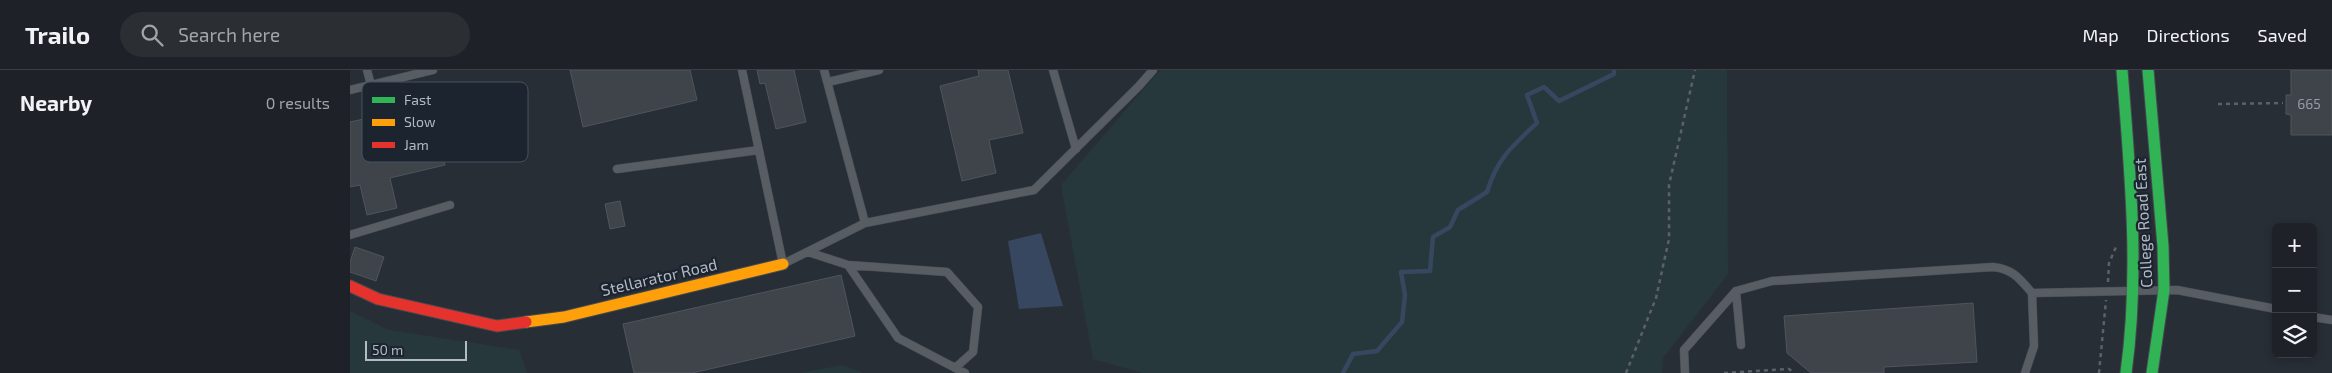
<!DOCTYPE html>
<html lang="en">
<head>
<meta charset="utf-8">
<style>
	body { margin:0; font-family:"Exo 2",sans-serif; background:#2b2f34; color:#f1f3f6 }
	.controls { position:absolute; right:15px; bottom:15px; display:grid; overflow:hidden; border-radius:8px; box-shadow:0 2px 8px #0003 }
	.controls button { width:45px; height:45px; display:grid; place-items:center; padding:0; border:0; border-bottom:1px solid #3c3f45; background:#1e2228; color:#f1f3f6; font:25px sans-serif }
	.scale { position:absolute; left:15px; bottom:12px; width:102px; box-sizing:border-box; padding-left:5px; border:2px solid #b2bac6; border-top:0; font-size:14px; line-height:18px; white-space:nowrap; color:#b2bac6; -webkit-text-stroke:4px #1c242f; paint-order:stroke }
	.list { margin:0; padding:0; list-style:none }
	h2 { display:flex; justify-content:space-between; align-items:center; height:65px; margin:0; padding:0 20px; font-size:21px }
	h2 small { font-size:16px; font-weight:400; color:#a1a4a8 }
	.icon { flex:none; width:28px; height:28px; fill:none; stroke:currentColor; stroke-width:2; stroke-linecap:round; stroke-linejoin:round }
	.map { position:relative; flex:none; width:1982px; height:303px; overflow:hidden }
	header { display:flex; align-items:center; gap:30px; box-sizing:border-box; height:70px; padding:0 25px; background:#1e2228; border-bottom:1px solid #3c3f45 }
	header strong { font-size:24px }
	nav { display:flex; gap:28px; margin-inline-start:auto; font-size:18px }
	.search { width:350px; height:45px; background:#2b2f34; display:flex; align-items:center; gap:12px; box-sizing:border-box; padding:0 18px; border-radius:28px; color:#a1a4a8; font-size:19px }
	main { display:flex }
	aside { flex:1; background:#1e2228 }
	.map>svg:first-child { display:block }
	.green { fill:#26383b }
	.water { fill:#37475f }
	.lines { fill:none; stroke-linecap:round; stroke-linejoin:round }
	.stream { stroke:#37475f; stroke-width:4.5 }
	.building { fill:#3f444a; stroke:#50555d }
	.lane-casing { stroke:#464a50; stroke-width:9 }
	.fast-casing { stroke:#464a50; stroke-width:13 }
	.slow-casing { stroke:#464a50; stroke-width:13 }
	.jam-casing { stroke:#464a50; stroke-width:13 }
	.path { stroke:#5c6167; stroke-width:2.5; stroke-dasharray:4 4; stroke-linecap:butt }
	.lane { stroke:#585c63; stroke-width:8 }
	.fast { stroke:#30b455; stroke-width:11 }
	.slow { stroke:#ff9f0a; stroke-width:11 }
	.jam { stroke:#e5322d; stroke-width:11 }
	.labels { text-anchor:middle; stroke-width:4.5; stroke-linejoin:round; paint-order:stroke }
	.number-label { font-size:14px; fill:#959ca7 }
	.street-label { font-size:16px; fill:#b2bac6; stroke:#1c242f }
	.key { fill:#1c242f; stroke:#49515c; stroke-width:1 }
	.key-label { font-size:14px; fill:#b2bac6 }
</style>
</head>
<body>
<header>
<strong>Trailo</strong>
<div class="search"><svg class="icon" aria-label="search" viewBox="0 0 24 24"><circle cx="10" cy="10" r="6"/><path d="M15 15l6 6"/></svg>Search here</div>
<nav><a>Map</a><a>Directions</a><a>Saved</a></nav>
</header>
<main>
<aside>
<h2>Nearby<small>0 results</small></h2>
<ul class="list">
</ul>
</aside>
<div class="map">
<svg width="1982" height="303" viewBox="0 0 1982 303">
	<rect width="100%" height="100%" fill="#282e35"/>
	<!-- green -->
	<path class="green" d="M810 0H1377L1378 204 1313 288 1312 303H793L743 289 711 115Z
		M0 241 39 260 169 280 177 303H0Z
		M492 295 513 303H450Z"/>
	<!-- water -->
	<path class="water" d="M691 163 713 236 669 239 658 171Z"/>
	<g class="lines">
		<!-- stream -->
		<path class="stream" d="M993 303 1003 284 1027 281 1052 252 1055 225 1051 202 1080 201 1083 167 1100 157 1108 140 1137 122C1147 89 1162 76 1187 53L1177 25 1194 17 1209 31 1264 4V0"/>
	</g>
	<!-- building -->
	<path class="building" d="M220 0H340L347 30 233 57Z
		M407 0H444L456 52 426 59 415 13 410 14Z
		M628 0H658L673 63 639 70 646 103 612 111 590 16 629 6Z
		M1941 0H1982V65H1941V45L1936 44V25H1941Z
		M81 34 95 95 40 108 47 138 17 145 10 115 0 117V52Z
		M270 131 275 156 260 159 255 134Z
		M5 177 34 187 26 211 0 202V192Z
		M491 205 505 266 342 303H284L273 254Z
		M1623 233 1627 292 1534 297V303H1461L1437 283 1434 246Z"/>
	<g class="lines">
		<!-- lane casing -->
		<g class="lane-casing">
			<path id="lane" d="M17 0 21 15
				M392 0 433 194 515 153 684 120 789 16 803 0
				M474 0 515 153
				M703 0 726 79
				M478 12 529 0
				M0 20 83 0
				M267 99 409 80
				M0 165 100 135
				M458 182 498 195 548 268 615 303
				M498 195 597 202 628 237 623 282 605 298
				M1386 221 1391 275
				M1963 247 1982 250
				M1335 303 1334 280 1386 221 1422 211 1643 197C1663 199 1670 209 1682 223
				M1675 303 1684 276 1682 223 1827 220 1926 239"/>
		</g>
		<!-- fast casing -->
		<g class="fast-casing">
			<path id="fast" d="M1772 0C1780 102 1790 201 1776 303
				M1798 0 1813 176 1814 220 1802 303"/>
		</g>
		<!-- slow casing -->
		<g class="slow-casing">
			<path id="slow" d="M176 252 214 247 433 194"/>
		</g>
		<!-- jam casing -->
		<g class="jam-casing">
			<path id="jam" d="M0 216 28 229 147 256 176 252"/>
		</g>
		<!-- path -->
		<path class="path" d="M1868 34 1933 33
			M1758 212 1759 193 1766 177
			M1276 303 1306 228 1319 169V115L1345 0
			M1374 303 1439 299 1444 303
			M1749 303 1756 230"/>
		<!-- lane -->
		<use href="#lane" class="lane"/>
		<!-- fast -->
		<use href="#fast" class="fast"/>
		<!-- slow -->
		<use href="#slow" class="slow"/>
		<!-- jam -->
		<use href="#jam" class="jam"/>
	</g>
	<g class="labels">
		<!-- number labels -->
		<g class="number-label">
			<text x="1959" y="39">665</text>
		</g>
		<!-- street labels -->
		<g class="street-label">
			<text transform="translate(1793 153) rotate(-93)" y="6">College Road East</text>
			<text transform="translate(309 207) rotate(-13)" y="6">Stellarator Road</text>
		</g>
	</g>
	<!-- legend -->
	<rect x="12" y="12" width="166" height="80" rx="8" class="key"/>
	<rect x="22" y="27" width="23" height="6" fill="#30b455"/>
	<rect x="22" y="49" width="23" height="7" fill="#ff9f0a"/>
	<rect x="22" y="72" width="23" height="6" fill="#e5322d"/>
	<g class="key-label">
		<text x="54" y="35">Fast</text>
		<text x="54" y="57">Slow</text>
		<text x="54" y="80">Jam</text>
	</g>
</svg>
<div class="controls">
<button>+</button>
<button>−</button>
<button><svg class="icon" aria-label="layers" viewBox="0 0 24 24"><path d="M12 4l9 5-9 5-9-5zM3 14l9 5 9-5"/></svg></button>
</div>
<div class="scale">50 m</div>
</div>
</main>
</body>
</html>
